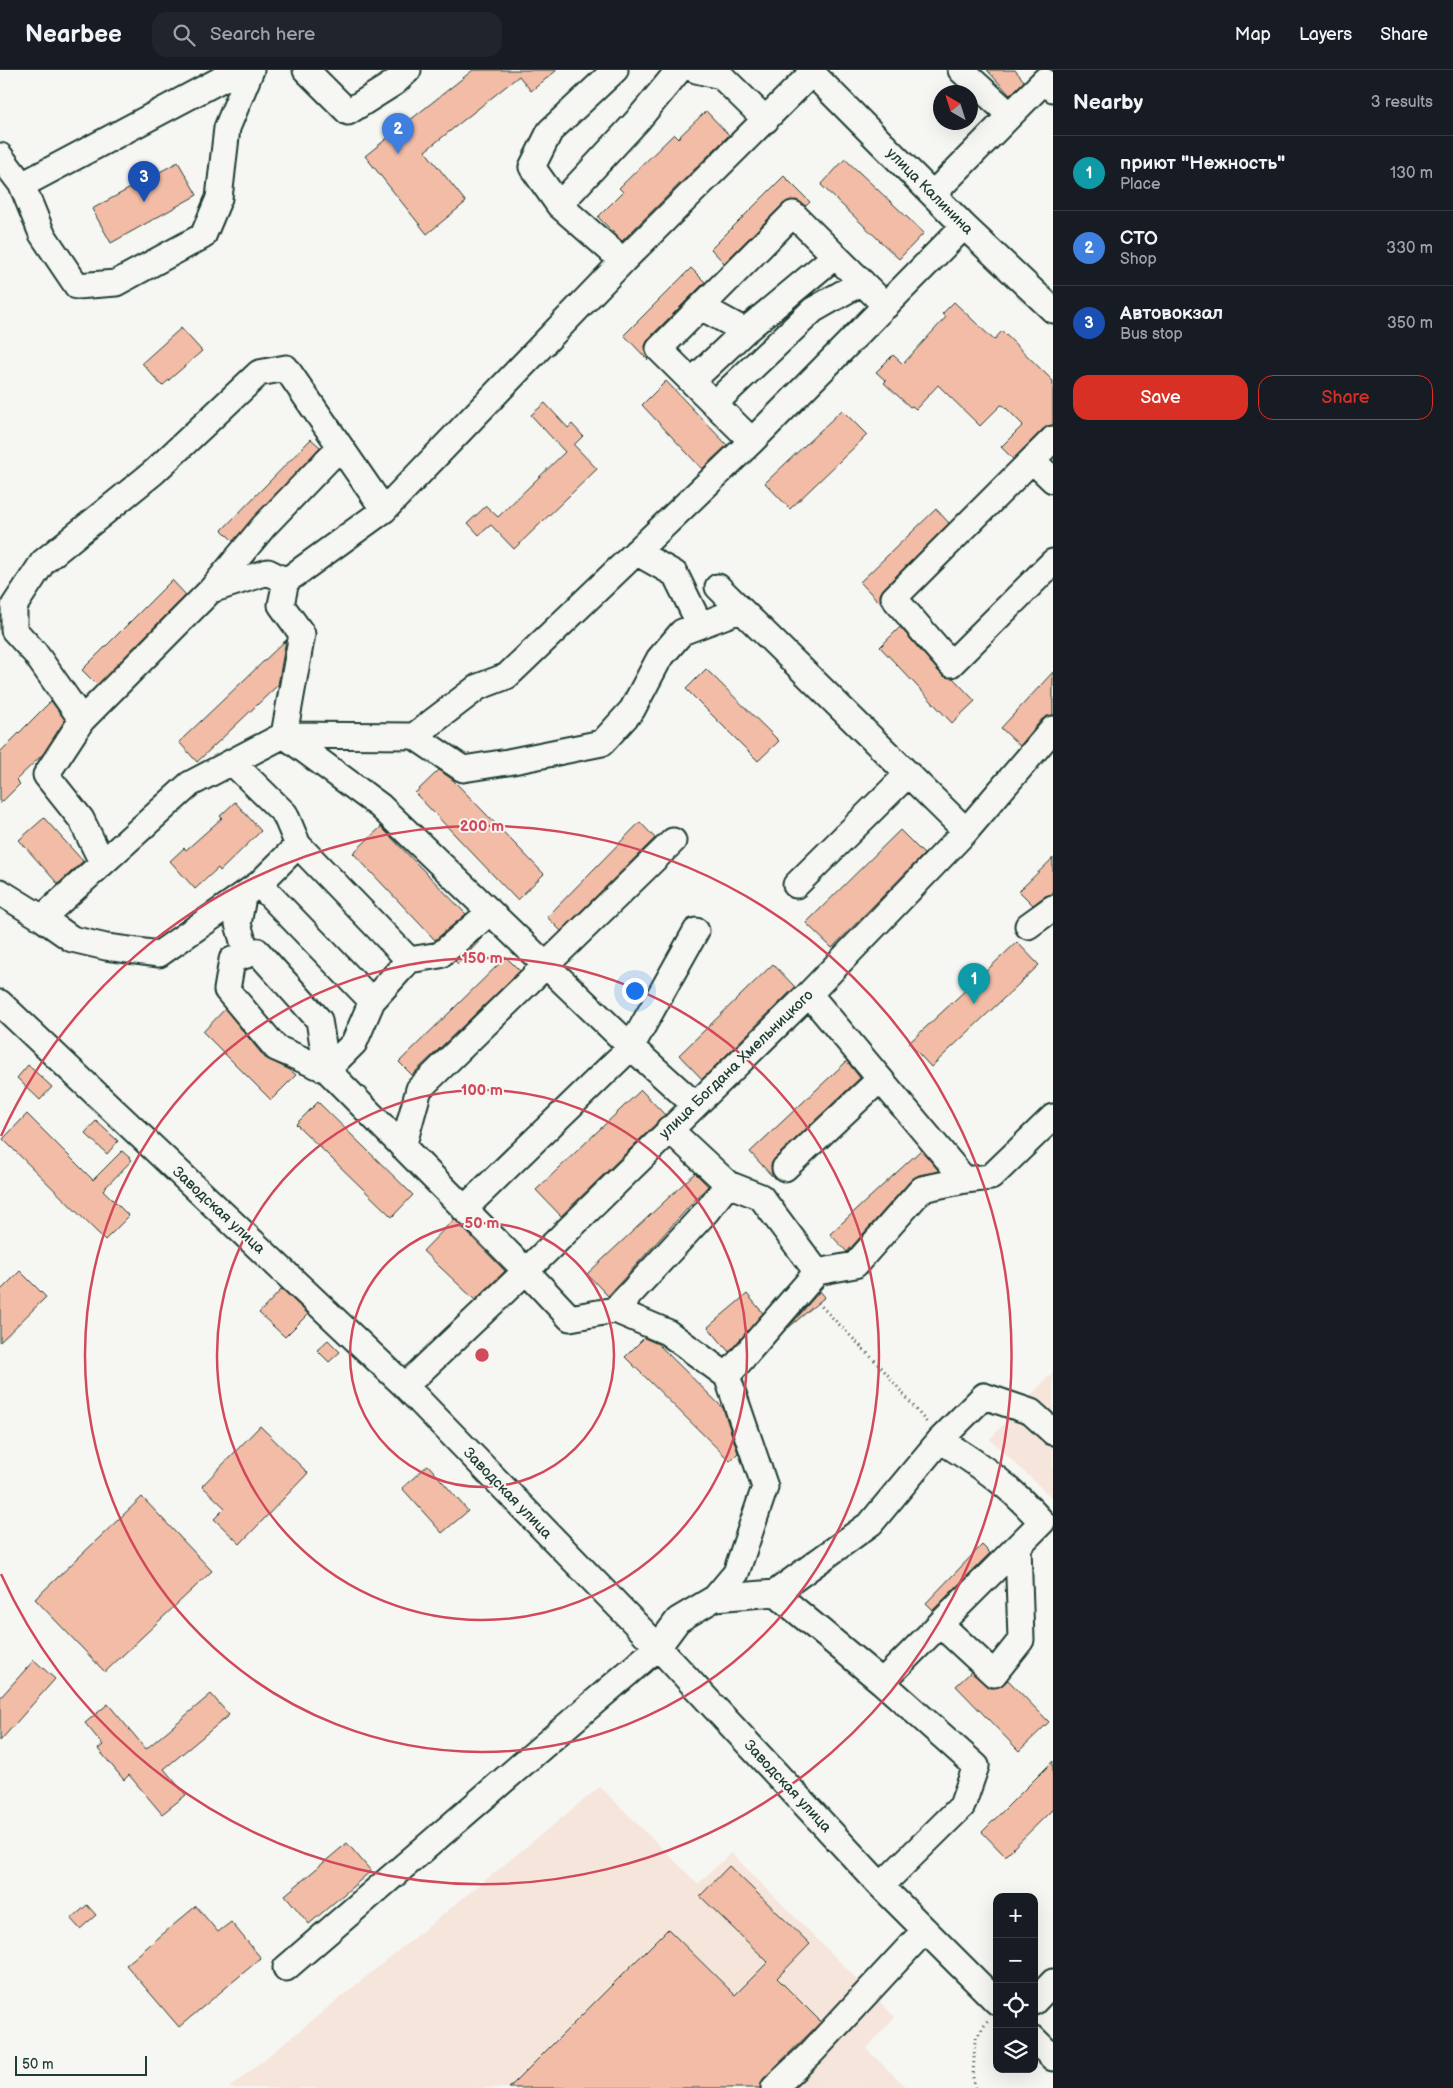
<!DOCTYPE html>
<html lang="en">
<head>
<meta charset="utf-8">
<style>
	body { margin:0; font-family:"Balsamiq Sans",sans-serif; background:#20242c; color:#f1f3f6 }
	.controls { position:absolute; right:15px; bottom:15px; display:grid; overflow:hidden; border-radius:10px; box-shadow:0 5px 20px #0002 }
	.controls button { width:45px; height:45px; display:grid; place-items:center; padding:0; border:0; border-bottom:1px solid #363941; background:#171b24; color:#f1f3f6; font:25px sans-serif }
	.compass { position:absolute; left:933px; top:15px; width:45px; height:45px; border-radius:50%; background:#171b24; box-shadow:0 5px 20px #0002; rotate:321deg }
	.scale { position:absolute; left:15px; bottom:12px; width:132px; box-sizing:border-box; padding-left:5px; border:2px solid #1f3d34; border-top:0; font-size:14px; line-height:18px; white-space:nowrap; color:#1f3d34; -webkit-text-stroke:4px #f6f6f2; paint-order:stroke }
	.you { position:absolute; left:634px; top:920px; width:18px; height:18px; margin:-12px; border:4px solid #fff; border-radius:50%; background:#1a73e8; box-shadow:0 0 0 8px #1a73e833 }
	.badge { display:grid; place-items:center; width:32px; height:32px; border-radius:50%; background:#d93025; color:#fff; font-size:16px; font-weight:700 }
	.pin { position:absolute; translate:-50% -41px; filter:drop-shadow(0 1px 2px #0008) }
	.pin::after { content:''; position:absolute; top:26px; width:18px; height:15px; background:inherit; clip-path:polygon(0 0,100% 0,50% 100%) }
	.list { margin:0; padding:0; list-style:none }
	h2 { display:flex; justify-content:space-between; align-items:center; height:65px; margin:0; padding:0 20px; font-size:21px }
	h2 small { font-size:16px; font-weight:400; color:#9ea1a6 }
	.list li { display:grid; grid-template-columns:32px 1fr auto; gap:15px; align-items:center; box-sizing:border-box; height:75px; padding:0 20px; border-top:1px solid #363941 }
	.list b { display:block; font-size:19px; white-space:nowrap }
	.list p { margin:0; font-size:16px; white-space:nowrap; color:#9ea1a6 }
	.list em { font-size:16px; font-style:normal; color:#9ea1a6 }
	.actions { display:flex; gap:10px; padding:15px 20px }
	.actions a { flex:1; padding:11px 0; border:1px solid #d93025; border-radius:15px; text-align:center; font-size:18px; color:#d93025 }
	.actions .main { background:#d93025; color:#fff }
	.icon { flex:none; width:28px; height:28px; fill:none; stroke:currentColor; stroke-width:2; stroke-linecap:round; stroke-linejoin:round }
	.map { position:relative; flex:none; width:1053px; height:2018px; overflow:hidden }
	header { display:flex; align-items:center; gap:30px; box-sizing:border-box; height:70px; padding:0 25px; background:#171b24; border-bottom:1px solid #363941 }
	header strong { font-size:24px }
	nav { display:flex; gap:28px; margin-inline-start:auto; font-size:18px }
	.search { width:350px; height:45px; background:#20242c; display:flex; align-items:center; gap:12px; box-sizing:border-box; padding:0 18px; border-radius:15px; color:#9ea1a6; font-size:19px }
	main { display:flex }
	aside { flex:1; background:#171b24 }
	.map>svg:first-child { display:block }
	.built { fill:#f5e5db }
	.building { fill:#f2bca6; stroke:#1f3d34 }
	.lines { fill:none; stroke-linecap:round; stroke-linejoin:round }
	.minor-casing { stroke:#1f3d34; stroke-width:29 }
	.path { stroke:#1f3d34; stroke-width:3; stroke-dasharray:1 4; stroke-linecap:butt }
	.minor { stroke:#f6f6f2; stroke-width:25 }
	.ring { fill:none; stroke:#d1495b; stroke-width:2.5 }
	.labels { text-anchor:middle; stroke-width:4; stroke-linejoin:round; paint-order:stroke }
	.street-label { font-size:15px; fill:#1f3d34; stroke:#f6f6f2 }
	.centre { fill:#d1495b; stroke:#f6f6f2; stroke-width:2.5 }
	.ring-label { font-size:15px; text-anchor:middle; font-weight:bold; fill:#d1495b; stroke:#f6f6f2; stroke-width:4; stroke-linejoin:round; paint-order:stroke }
</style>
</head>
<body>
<header>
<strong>Nearbee</strong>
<div class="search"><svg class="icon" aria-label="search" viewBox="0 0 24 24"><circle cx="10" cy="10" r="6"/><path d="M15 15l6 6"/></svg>Search here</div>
<nav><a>Map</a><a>Layers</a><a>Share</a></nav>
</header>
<main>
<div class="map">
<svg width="1053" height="2018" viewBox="0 0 1053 2018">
	<rect width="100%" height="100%" fill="#f6f6f2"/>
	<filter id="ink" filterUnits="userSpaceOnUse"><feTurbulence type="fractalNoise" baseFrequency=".02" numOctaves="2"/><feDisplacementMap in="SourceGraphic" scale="10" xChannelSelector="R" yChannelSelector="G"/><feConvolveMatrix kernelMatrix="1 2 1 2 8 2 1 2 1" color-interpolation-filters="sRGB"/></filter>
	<g filter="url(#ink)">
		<!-- built -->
		<path class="built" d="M1053 1302V1429L990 1369Z
			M600 1717 698 1814 731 1783 895 1947 866 1979 907 2018H229Z"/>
		<!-- building -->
		<path class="building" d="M473 0H557L531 21 519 6 425 81 466 132 427 164 365 86Z
			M987 0H1015L1024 11 1010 25Z
			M706 41 729 65 622 171 598 147 623 122 619 118 674 64 678 68Z
			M845 89 924 163 899 189 821 115Z
			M178 92 197 125 111 173 92 139Z
			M784 106 810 132 806 136 796 130 783 134 724 193 711 179Z
			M691 198 705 212 648 269 645 276 648 290 624 265Z
			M954 232 994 270 1002 261 1053 311V355L1043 359 1013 389 1001 377 1023 355 1004 336 1001 335 980 356 938 315 916 339 912 336 910 337 884 313 886 311 876 302 893 285 903 294 946 247 942 244Z
			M181 258 202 281 162 316 142 293Z
			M666 311 727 375 702 399 642 335Z
			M545 333 568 358 572 354 583 366 574 375 597 399 514 479 491 455 479 465 468 453 486 436 498 447 565 382 531 345Z
			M842 340 867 365 790 439 765 413Z
			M311 369 320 377 233 471 222 460Z
			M936 439 949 453 884 518 880 524 881 534 860 512Z
			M172 510 186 525 97 615 82 600Z
			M900 557 940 603 946 607 953 608 975 631 952 653 880 577Z
			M286 570 278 615 197 692 179 672Z
			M706 599 779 671 758 691 686 619Z
			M1053 602V645L1042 649 1020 676 1001 658Z
			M51 631 65 650 44 683 16 710 20 714 0 734V682Z
			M439 700 453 710 544 804 517 830 415 723Z
			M235 732 261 761 220 801 218 798 195 819 170 791 184 778 186 780 222 748 220 746Z
			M44 748 83 791 58 814 19 770Z
			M640 752 655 768 561 861 547 847Z
			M381 757 466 844 435 870 353 783Z
			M900 760 924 784 832 878 806 853Z
			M1053 788V824L1045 826 1033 835 1019 821Z
			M485 865 458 894 455 891Z
			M1017 872 1039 895 931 997 909 973Z
			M506 887 520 901 412 1005 399 992Z
			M773 894 795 917 702 1009 679 985Z
			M225 939 265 988 290 1000 296 1005 271 1030 203 962Z
			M847 991 860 1008 775 1088 771 1094 772 1106 750 1082Z
			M28 995 52 1017 40 1030 17 1008Z
			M641 1020 665 1045 561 1146 536 1120Z
			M318 1032 413 1125 392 1147 296 1054Z
			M27 1044 93 1110 122 1081 132 1090 103 1120 129 1146 105 1170 3 1069Z
			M96 1051 118 1071 107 1084 85 1063Z
			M921 1080 939 1101 919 1105 911 1110 847 1182 830 1164Z
			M695 1103 708 1116 608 1226 587 1204Z
			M454 1149 505 1201 475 1230 423 1181Z
			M20 1201 46 1227 0 1272V1221Z
			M282 1219 308 1244 285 1267 259 1243Z
			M820 1221 825 1227 788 1258Z
			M747 1224 763 1243 729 1282 708 1257Z
			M644 1268 658 1274 723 1338 738 1383 730 1391 625 1287Z
			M328 1270 340 1282 329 1292 317 1280Z
			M260 1356 308 1403 240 1474 214 1449 225 1438 202 1416Z
			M428 1395 468 1441 442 1463 402 1418Z
			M142 1427 212 1501 105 1602 35 1529Z
			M982 1475 990 1483 933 1540 926 1533Z
			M34 1590 55 1609 0 1671V1628Z
			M971 1602 991 1618 999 1617 1008 1610 1049 1652 1019 1681 956 1616Z
			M211 1624 229 1645 164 1699 186 1725 162 1744 129 1705 124 1710 98 1679 103 1675 85 1653 108 1634 146 1679Z
			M1053 1691V1739L1005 1786 982 1762Z
			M347 1773 371 1801 309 1854 285 1825Z
			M729 1796 810 1874 777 1908 821 1952 764 2008 760 2018H509L668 1859 735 1925 768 1892 700 1826Z
			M87 1835 96 1845 80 1859 71 1849Z
			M196 1836 218 1862 231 1852 261 1888 179 1957 126 1895Z"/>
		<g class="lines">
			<!-- minor casing -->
			<g class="minor-casing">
				<path id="minor" d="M306 0 348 42 394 13 408 0
					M615 0 550 61 532 97 559 135 623 191
					M696 0 721 6 766 50
					M809 0 964 156 1053 240
					M961 0 1010 45
					M0 86 22 115 42 164 77 216 116 213 203 166 219 128 227 58 251 0
					M22 115 239 0
					M933 124 1044 11 1053 19
					M559 135 637 51 679 0
					M886 236 793 144 659 279 752 371 964 156
					M701 237 745 261
					M692 311 745 261 835 186
					M714 334 813 240 862 212
					M1053 369 894 528 951 594 1053 492
					M1032 390 1053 410
					M636 482 675 504 700 555
					M286 511 281 535 302 564 284 665 414 666 463 699 508 692 602 673 632 640 659 589 682 562 740 540
					M718 517 966 761
					M211 520 264 456 340 377
					M82 650 35 583 14 560V536L43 492 154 402 259 303 286 298 384 440
					M414 666 478 617 507 606 752 371
					M232 692 285 744 298 775 409 890
					M102 792 81 749 46 705 82 650 211 520 268 502 286 511 384 440 623 191 812 3
					M259 814 372 931
					M796 815 908 704
					M0 822 42 848 190 714 284 665 380 736 631 977 694 1034
					M243 827 238 854 247 885
					M42 848 72 869 106 877 159 884 259 814 298 775
					M1028 856 1053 838
					M809 924 965 1110 991 1107 1053 1047
					M0 933 405 1316 658 1577 881 1816 997 1932
					M327 1000 319 950 257 881 232 890 227 920 276 978 327 1000 526 1201 570 1248 615 1240 667 1262 727 1306 765 1417 736 1503 715 1528
					M327 1000 354 973 372 931 409 890 440 885 490 842
					M669 1059 728 1114 761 1127 817 1202
					M403 1077 419 1019 673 771
					M785 1098 880 1009
					M464 1139 631 977 696 861
					M615 1240 706 1142 728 1114
					M727 1306 817 1202 855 1195 922 1119 965 1110
					M405 1316 526 1201 809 924 966 761 1053 659
					M775 1523 882 1612 976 1696 962 1736 881 1816
					M940 1554 994 1604 1021 1570 1018 1476
					M882 1612 1042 1452C1009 1415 982 1396 940 1370
					M286 1898 658 1577 678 1550 715 1528 775 1523 871 1453 940 1370 984 1326 1031 1342 1053 1362
					M1034 1932 1053 1912
					M1034 1969 1053 1988
					M774 2018 812 1982 925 1860"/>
			</g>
			<!-- path -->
			<path class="path" d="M818 1233 882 1298 928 1354
				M975 2018 973 2007 975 1970 988 1950"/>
			<!-- minor -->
			<use href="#minor" class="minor"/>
		</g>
	</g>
	<!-- distance rings -->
	<g class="ring">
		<circle cx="482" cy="1285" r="132"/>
		<circle cx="482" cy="1285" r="265"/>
		<circle cx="482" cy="1285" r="397"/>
		<path d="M1 1066A529 529 0 1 1 1 1504"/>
	</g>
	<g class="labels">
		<!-- street labels -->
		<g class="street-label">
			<text transform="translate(930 121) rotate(45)" y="5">улица Калинина</text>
			<text transform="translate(736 994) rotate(-44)" y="5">улица Богдана Хмельницкого</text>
			<text transform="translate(219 1140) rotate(43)" y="5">Заводская улица</text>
			<text transform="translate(508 1423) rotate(46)" y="5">Заводская улица</text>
			<text transform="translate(788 1716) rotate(47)" y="5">Заводская улица</text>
		</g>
	</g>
	<circle cx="482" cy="1285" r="8" class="centre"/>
	<g class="ring-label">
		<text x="482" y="761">200 m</text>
		<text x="482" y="893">150 m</text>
		<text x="482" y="1025">100 m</text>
		<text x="482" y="1158">50 m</text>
	</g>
</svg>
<div class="controls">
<button>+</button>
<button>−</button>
<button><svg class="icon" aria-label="locate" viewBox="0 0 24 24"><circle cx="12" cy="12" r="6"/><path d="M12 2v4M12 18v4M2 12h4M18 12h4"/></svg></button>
<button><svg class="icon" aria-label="layers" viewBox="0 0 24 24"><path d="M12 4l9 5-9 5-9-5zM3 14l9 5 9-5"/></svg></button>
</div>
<svg class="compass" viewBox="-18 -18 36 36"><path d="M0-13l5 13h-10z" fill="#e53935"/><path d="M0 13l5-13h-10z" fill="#9ea1a6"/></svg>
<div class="scale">50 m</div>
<div class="you"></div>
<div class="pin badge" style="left:974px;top:934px;background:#0f9aa8">1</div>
<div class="pin badge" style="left:398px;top:84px;background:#3f7fe0">2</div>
<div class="pin badge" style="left:144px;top:132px;background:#1a4fb4">3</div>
</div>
<aside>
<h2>Nearby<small>3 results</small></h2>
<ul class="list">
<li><span class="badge" style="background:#0f9aa8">1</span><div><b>приют &quot;Нежность&quot;</b><p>Place</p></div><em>130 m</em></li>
<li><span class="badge" style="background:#3f7fe0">2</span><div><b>СТО</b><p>Shop</p></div><em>330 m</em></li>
<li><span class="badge" style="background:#1a4fb4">3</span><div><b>Автовокзал</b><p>Bus stop</p></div><em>350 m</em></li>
</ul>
<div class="actions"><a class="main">Save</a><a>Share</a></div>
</aside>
</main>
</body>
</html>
